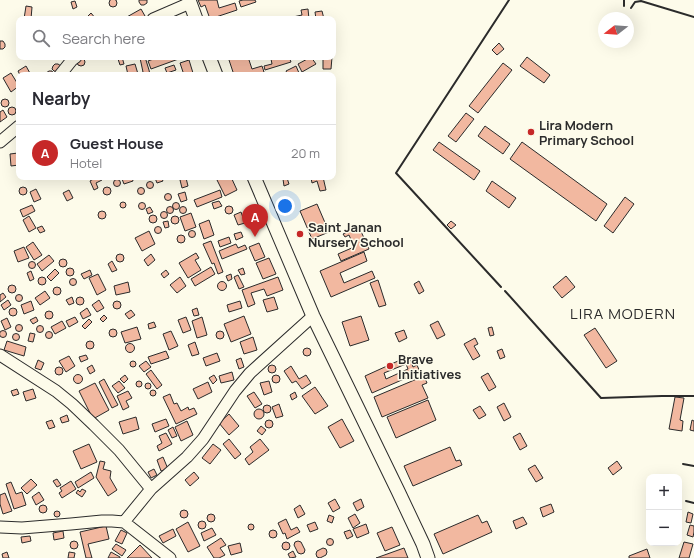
<!DOCTYPE html>
<html lang="en">
<head>
<meta charset="utf-8">
<style>
	body { margin:0; font-family:Manrope,sans-serif; background:#f2f2f3; color:#2b2b33 }
	.controls { position:absolute; right:12px; bottom:12px; display:grid; overflow:hidden; border-radius:8px; box-shadow:0 4px 16px #0002 }
	.controls button { width:36px; height:36px; display:grid; place-items:center; padding:0; border:0; border-bottom:1px solid #e1e1e2; background:#fff; color:#2b2b33; font:20px sans-serif }
	.compass { position:absolute; left:598px; top:12px; width:36px; height:36px; border-radius:50%; background:#fff; box-shadow:0 4px 16px #0002; rotate:253deg }
	.you { position:absolute; left:285px; top:206px; width:14px; height:14px; margin:-10px; border:3px solid #fff; border-radius:50%; background:#1a73e8; box-shadow:0 0 0 6px #1a73e833 }
	.badge { display:grid; place-items:center; width:26px; height:26px; border-radius:50%; background:#c62828; color:#fff; font-size:13px; font-weight:700 }
	.pin { position:absolute; translate:-50% -33px; filter:drop-shadow(0 1px 2px #0008) }
	.pin::after { content:''; position:absolute; top:21px; width:14px; height:12px; background:inherit; clip-path:polygon(0 0,100% 0,50% 100%) }
	.list { margin:0; padding:0; list-style:none }
	h2 { display:flex; justify-content:space-between; align-items:center; height:52px; margin:0; padding:0 16px; font-size:17px }
	h2 small { font-size:13px; font-weight:400; color:#7c7c81 }
	.list li { display:grid; grid-template-columns:26px 1fr auto; gap:12px; align-items:center; box-sizing:border-box; height:56px; padding:0 16px; border-top:1px solid #e1e1e2 }
	.list b { display:block; font-size:15px; white-space:nowrap }
	.list p { margin:0; font-size:13px; white-space:nowrap; color:#7c7c81 }
	.list em { font-size:13px; font-style:normal; color:#7c7c81 }
	.icon { flex:none; width:22px; height:22px; fill:none; stroke:currentColor; stroke-width:2; stroke-linecap:round; stroke-linejoin:round }
	.map { position:relative; flex:none; width:694px; height:558px; overflow:hidden }
	.search { position:absolute; background:#fff; box-shadow:0 4px 16px #0002; left:16px; top:16px; width:320px; height:44px; display:flex; align-items:center; gap:10px; box-sizing:border-box; padding:0 14px; border-radius:8px; color:#7c7c81; font-size:15px }
	.panel { position:absolute; background:#fff; box-shadow:0 4px 16px #0002; left:16px; top:72px; width:320px; height:108px; border-radius:8px }
	.map>svg:first-child { display:block }
	.building { fill:#f2b8a0; stroke:#2b2b2b; fill-rule:evenodd }
	.lines { fill:none; stroke-linecap:round; stroke-linejoin:round }
	.minor-casing { stroke:#2b2b2b; stroke-width:13 }
	.tertiary-casing { stroke:#2b2b2b; stroke-width:15 }
	.minor { stroke:#fdfbea; stroke-width:11 }
	.tertiary { stroke:#fdfbea; stroke-width:13 }
	.wall { stroke:#2b2b2b; stroke-width:2 }
	.poi-dot { fill:#c62828; stroke:#fdfbea; stroke-width:1.5 }
	.labels { text-anchor:middle; stroke-width:3; stroke-linejoin:round; paint-order:stroke }
	.poi-label { font-size:13px; font-weight:bold; fill:#2b2b2b; stroke:#fdfbea; text-anchor:start }
	.quarter-label { font-size:15px; letter-spacing:1px; fill:#2b2b2b; stroke:#fdfbea }
</style>
</head>
<body>
<div class="map">
<svg width="694" height="558" viewBox="0 0 694 558">
	<rect width="100%" height="100%" fill="#fdfbea"/>
	<!-- building -->
	<path class="building" d="M109 3a4 4 0 1 1 8 0a4 4 0 1 1-8 0Z
		M139 0H147V3L144 5H141L139 2Z
		M198 0H217L219 8 235 3 237 10 210 19 205 5 201 7Z
		M243 0H255L256 2 241 7 239 1Z
		M75 1 77 7 73 9 71 2Z
		M26 6 32 7 31 19H24Z
		M141 9 145 16 140 19H125V18Z
		M308 9 309 19H284L302 15 301 10Z
		M322 11 324 19H316L315 12Z
		M91 13 96 19H85Z
		M0 41H3L5 44V47L3 49H0Z
		M499 43 504 49 497 55 492 50Z
		M122 57 124 64 120 65 118 59Z
		M145 57 149 70 150 75H142L141 73 143 72 140 58Z
		M159 57H184L151 69 148 61Z
		M228 57H248L252 69 262 66 264 72 256 75H234Z
		M278 57H289L291 62 265 70 264 66 272 64 271 59Z
		M311 57 316 64 302 72 298 64Z
		M323 57H332L331 69H323Z
		M527 57 550 75 544 83 520 66Z
		M77 62a4 4 0 1 1 8 0a4 4 0 1 1-8 0Z
		M189 60 193 73 184 75 180 63Z
		M503 63 512 70 478 113 469 106Z
		M55 64H58L61 66 58 72 54 71 52 69 53 66Z
		M135 64 138 74 141 73V75H128L126 66Z
		M174 65 176 70 167 73 165 68Z
		M26 66 31 75H20L18 71Z
		M296 66 299 73 296 75H288L286 71Z
		M49 71H52L54 75H46V73Z
		M11 73 19 86 11 92 3 78Z
		M1 103a4 4 0 1 1 8 0a4 4 0 1 1-8 0Z
		M8 111a4 4 0 1 1 8 0a4 4 0 1 1-8 0Z
		M3 110 7 117 0 122V112Z
		M466 113 474 119 456 142 448 136Z
		M485 126 510 144 503 154 478 136Z
		M439 142 480 171 474 180 433 150Z
		M522 142 607 204 596 221 510 159Z
		M18 153 19 165 11 166 10 154Z
		M97 177H100L102 180 96 183 98 188 94 190 90 181Z
		M126 177H132L133 181 124 184 122 179Z
		M156 177H161L163 181 157 183 155 178Z
		M223 177H231L237 190 225 196 217 180Z
		M314 177H323L326 190 320 191 317 181 312 183 311 178Z
		M186 178 188 186 182 188 180 180Z
		M287 178 289 184 284 186 283 179Z
		M113.5 183a3.5 3.5 0 1 1 7 0a3.5 3.5 0 1 1-7 0Z
		M492 181 516 198 509 208 486 191Z
		M146.5 185a3.5 3.5 0 1 1 7 0a3.5 3.5 0 1 1-7 0Z
		M103 191a4 4 0 1 1 8 0a4 4 0 1 1-8 0Z
		M19 191a4 4 0 1 1 8 0a4 4 0 1 1-8 0Z
		M137.5 191a3.5 3.5 0 1 1 7 0a3.5 3.5 0 1 1-7 0Z
		M36 189 41 199 34 202 30 192Z
		M69 190 73 198 67 201 63 193Z
		M220 190 222 197 197 207 194 200Z
		M185 192 187 200 181 202 178 194Z
		M164.5 197a3.5 3.5 0 1 1 7 0a3.5 3.5 0 1 1-7 0Z
		M625 197 634 204 613 233 604 226Z
		M219 201 222 206 214 209 212 203Z
		M120 205a3 3 0 1 1 6 0a3 3 0 1 1-6 0Z
		M138.5 206a3.5 3.5 0 1 1 7 0a3.5 3.5 0 1 1-7 0Z
		M172.5 206a3.5 3.5 0 1 1 7 0a3.5 3.5 0 1 1-7 0Z
		M317 204 329 232 312 239 300 211Z
		M32 205 35 211 23 217 20 210Z
		M225 210a4 4 0 1 1 8 0a4 4 0 1 1-8 0Z
		M179.5 210a3.5 3.5 0 1 1 7 0a3.5 3.5 0 1 1-7 0Z
		M166.5 210a3.5 3.5 0 1 1 7 0a3.5 3.5 0 1 1-7 0Z
		M150 207 153 212 148 214 146 209Z
		M98 215a4 4 0 1 1 8 0a4 4 0 1 1-8 0Z
		M160.5 215a3.5 3.5 0 1 1 7 0a3.5 3.5 0 1 1-7 0Z
		M241 212 245 223 238 225 234 215Z
		M191 213 196 227 185 231 180 217Z
		M149 219a4 4 0 1 1 8 0a4 4 0 1 1-8 0Z
		M171 220a4 4 0 1 1 8 0a4 4 0 1 1-8 0Z
		M29 216 36 228 29 232 23 220Z
		M209 220 214 235 204 239 199 224Z
		M168 221 169 227 165 228 163 222Z
		M451 221 456 225 451 229 447 225Z
		M42 226 45 231 40 233 37 228Z
		M154.5 230a3.5 3.5 0 1 1 7 0a3.5 3.5 0 1 1-7 0Z
		M359 227 369 249 341 261 338 254 354 247 349 235 345 237 343 234Z
		M188.5 234a3.5 3.5 0 1 1 7 0a3.5 3.5 0 1 1-7 0Z
		M149 231 155 244 142 251 135 238Z
		M241 232 243 237 236 240 234 234Z
		M177 239a4 4 0 1 1 8 0a4 4 0 1 1-8 0Z
		M229 237 231 243 220 247 218 241Z
		M211 241 223 272 218 274 214 263 212 264 203 244Z
		M33 242 42 255 34 260 26 247Z
		M259 243 265 257 255 261 249 247Z
		M236 244 238 248 245 245 247 249 222 259 219 251Z
		M24 247 29 258 18 262 14 251Z
		M364 252 367 261 340 273 344 283 372 271 375 278 331 297 320 271Z
		M196 253 199 258 195 260 201 270 188 278 179 263Z
		M151 254 155 260 148 266 144 260Z
		M116 258a4 4 0 1 1 8 0a4 4 0 1 1-8 0Z
		M49 255 54 261 42 271 37 264Z
		M269 258 276 274 263 279 256 263Z
		M59 263a4 4 0 1 1 8 0a4 4 0 1 1-8 0Z
		M112 261 117 270 112 272 108 264Z
		M28.5 265a3.5 3.5 0 1 1 7 0a3.5 3.5 0 1 1-7 0Z
		M211 267 215 274 195 286 191 279Z
		M243 268 245 274 241 275 238 270Z
		M66 272a4 4 0 1 1 8 0a4 4 0 1 1-8 0Z
		M55 269 59 273 51 281 47 277Z
		M90 270 92 275 84 279 81 274Z
		M166 270 169 274 164 278 161 274Z
		M31 271 34 279 30 281 27 273Z
		M98 274 106 290 97 295 89 278Z
		M231 274 232 279 228 281 226 276Z
		M238 275 244 287 239 289 234 277Z
		M566 276 575 287 562 298 553 287Z
		M180 277 186 286 177 293 170 285Z
		M278 277 283 290 267 296 264 289 251 293 255 304 248 307 242 290Z
		M38 281a4 4 0 1 1 8 0a4 4 0 1 1-8 0Z
		M69.5 282a3.5 3.5 0 1 1 7 0a3.5 3.5 0 1 1-7 0Z
		M378 280 386 305 379 307 370 283Z
		M419 281 424 291 419 294 414 284Z
		M217.5 286a4.5 4.5 0 1 1 9 0a4.5 4.5 0 1 1-9 0Z
		M128 282 130 292 116 295 114 286Z
		M8 289a4 4 0 1 1 8 0a4 4 0 1 1-8 0Z
		M53 291a4 4 0 1 1 8 0a4 4 0 1 1-8 0Z
		M45 291 50 298 40 305 35 298Z
		M3 293 6 297 0 302V295Z
		M15.5 298a3.5 3.5 0 1 1 7 0a3.5 3.5 0 1 1-7 0Z
		M72 297 74 303 69 305 66 300Z
		M274 297 278 309 267 312 263 300Z
		M76 301a4 4 0 1 1 8 0a4 4 0 1 1-8 0Z
		M8 300 11 305 4 310 1 305Z
		M99 300 104 308 97 312 92 305Z
		M31 301 34 310 24 314 21 305Z
		M240 301 242 308 229 312 227 305Z
		M113 305a4 4 0 1 1 8 0a4 4 0 1 1-8 0Z
		M87 308 91 315 83 319 80 313Z
		M197 308 199 315 194 316 192 310Z
		M9 312a4 4 0 1 1 8 0a4 4 0 1 1-8 0Z
		M131 310 135 315 129 319 125 314Z
		M45 315a4 4 0 1 1 8 0a4 4 0 1 1-8 0Z
		M104 315 107 318 103 322 100 319Z
		M244 316 251 334 231 342 224 324Z
		M361 316 369 340 350 346 342 322Z
		M36 317 38 321 33 324 30 320Z
		M75 317 78 322 69 327 66 321Z
		M186 317 191 330 183 333 178 320Z
		M202 317 207 335 197 338 192 321Z
		M7 318 11 327 5 330 1 321Z
		M89 319 92 322 85 329 82 326Z
		M62 321 66 328 55 334 51 327Z
		M438 321 445 335 437 339 430 325Z
		M154 322 156 327 149 329 148 324Z
		M15.5 328a3.5 3.5 0 1 1 7 0a3.5 3.5 0 1 1-7 0Z
		M36.5 329a3.5 3.5 0 1 1 7 0a3.5 3.5 0 1 1-7 0Z
		M137 327 141 339 125 343 121 332Z
		M492 327 494 335 490 336 488 328Z
		M595 328 617 361 606 368 584 335Z
		M109 333a4 4 0 1 1 8 0a4 4 0 1 1-8 0Z
		M404 330 407 338 399 342 395 333Z
		M-0.5 334a3.5 3.5 0 1 1 7 0a3.5 3.5 0 1 1-7 0Z
		M171 331 178 346 169 350 163 334Z
		M216 335a4 4 0 1 1 8 0a4 4 0 1 1-8 0Z
		M45.5 335a3.5 3.5 0 1 1 7 0a3.5 3.5 0 1 1-7 0Z
		M30 333 35 334 33 342 28 341Z
		M12.5 337a3.5 3.5 0 1 1 7 0a3.5 3.5 0 1 1-7 0Z
		M253 337 257 350 244 354 240 342Z
		M475 338 478 344 474 346 480 356 473 360 464 344Z
		M7 341 26 347 24 356 4 350Z
		M86 345a4 4 0 1 1 8 0a4 4 0 1 1-8 0Z
		M195 342 199 354 192 356 188 345Z
		M125.5 348a4.5 4.5 0 1 1 9 0a4.5 4.5 0 1 1-9 0Z
		M303 352a4 4 0 1 1 8 0a4 4 0 1 1-8 0Z
		M502 349 505 357 500 359 497 351Z
		M166 351 169 358 151 364 148 357Z
		M217 353 220 361 206 366 203 358Z
		M86 355 88 359 81 362 79 357Z
		M69 356 75 366 66 372 59 361Z
		M409 356 413 367 417 365 420 372 372 393 365 376ZM406 364 408 369 386 379 384 373Z
		M241 358 244 367 239 369 236 360Z
		M38 360 44 363 41 370 35 368Z
		M130 364a3 3 0 1 1 6 0a3 3 0 1 1-6 0Z
		M146 361 151 367 144 372 139 366Z
		M92 365 95 371 90 374 87 368Z
		M268 369a4 4 0 1 1 8 0a4 4 0 1 1-8 0Z
		M291 366 299 379 306 375 311 383 302 389 296 381 292 383 284 371Z
		M55 371a4 4 0 1 1 8 0a4 4 0 1 1-8 0Z
		M151 370 162 385 157 389 146 374Z
		M232 372 234 380 221 383 219 376Z
		M488 373 496 387 489 391 481 377Z
		M73.5 379a4.5 4.5 0 1 1 9 0a4.5 4.5 0 1 1-9 0Z
		M125 375 128 379 124 383 120 379Z
		M214 375 217 380 213 384 209 378Z
		M272 379a4 4 0 1 1 8 0a4 4 0 1 1-8 0Z
		M424 376 427 383 422 385 428 398 382 417 374 397Z
		M104 379 118 405 112 408 99 382Z
		M136 384a3 3 0 1 1 6 0a3 3 0 1 1-6 0Z
		M119 381 125 388 118 393 112 386Z
		M269 381 272 392 264 395 260 383Z
		M208 382 212 392 198 399 193 389Z
		M145 386a3 3 0 1 1 6 0a3 3 0 1 1-6 0Z
		M95 383 109 410 93 419 79 391Z
		M315 387 328 406 315 414 302 396Z
		M17 389 19 394 13 396 11 391Z
		M33 389 36 398 26 401 23 392Z
		M150 393a3 3 0 1 1 6 0a3 3 0 1 1-6 0Z
		M128 391 132 398 126 401 129 407 123 410 117 396Z
		M254 392 262 404 255 408 247 396Z
		M295 392 297 397 292 400 290 395Z
		M170 394 174 404 177 403 181 411 188 407 189 410 194 408 197 414 176 424 163 397Z
		M675 397 684 398 680 420 683 421 682 431 669 429Z
		M428 400 436 420 396 438 387 417Z
		M504 403 511 417 504 421 497 407Z
		M279 404 283 416 276 418 272 407Z
		M263 409a4 4 0 1 1 8 0a4 4 0 1 1-8 0Z
		M480 406 486 415 479 419 473 410Z
		M254 414a5 5 0 1 1 10 0a5 5 0 1 1-10 0Z
		M229 414 239 426 229 435 219 423Z
		M67 415 69 421 62 423 60 418Z
		M136 417 139 429 123 434 119 422Z
		M166 419 169 426 155 432 152 424Z
		M342 419 354 441 340 448 328 427Z
		M52 420 55 427 49 429 46 422Z
		M692 420 694 421V431L690 430Z
		M265 424a4 4 0 1 1 8 0a4 4 0 1 1-8 0Z
		M187 421 193 435 181 441 175 427Z
		M261 426 266 430 262 435 257 431Z
		M173 427 177 436 172 438 168 430Z
		M166 433 172 444 159 451 157 446 162 443 159 436Z
		M520 433 527 446 520 450 513 437Z
		M229 439 241 454 235 459 223 444Z
		M260 439 269 450 249 465 245 459 253 452 250 447Z
		M89 444 97 462 81 469 73 451Z
		M213 444 221 450 210 464 202 458Z
		M450 447 456 461 460 460 462 465 413 486 404 466Z
		M163 457 168 469 161 471 157 460Z
		M100 461 105 462 103 469 111 471 110 478 117 490 108 496 96 477Z
		M617 461 622 468 613 475 608 468Z
		M535 465 543 478 536 482 528 469Z
		M154 469 157 475 151 478 148 472Z
		M91 472 94 478 78 488 75 482Z
		M194 472 199 478 190 486 185 480Z
		M31 479 37 485 27 494 21 488Z
		M57 479 61 485 57 487 53 481Z
		M71 481 76 489 62 498 59 493 62 491 60 488Z
		M11 482 16 494 22 492 26 505 14 509 6 484Z
		M82 489 86 491 82 497 76 493 78 490 80 492Z
		M39 492 44 500 36 505 32 497Z
		M5 493 12 511 3 514 0 504V495Z
		M335 499 340 508 333 512 328 503Z
		M361 499 364 507 357 511 353 503Z
		M551 504 554 512 543 517 540 508Z
		M300 505 305 514 298 518 294 509Z
		M39 509a4 4 0 1 1 8 0a4 4 0 1 1-8 0Z
		M180 514a4 4 0 1 1 8 0a4 4 0 1 1-8 0Z
		M54 514a3 3 0 1 1 6 0a3 3 0 1 1-6 0Z
		M688 512 693 514 691 523 686 522Z
		M355 514 360 523 353 528 348 518Z
		M207 518a4 4 0 1 1 8 0a4 4 0 1 1-8 0Z
		M329 515 334 517 332 523 327 521Z
		M478 515 482 523 487 521 492 532 443 554 434 534Z
		M523 517 527 524 516 529 513 521Z
		M286 519 291 530 297 527 300 532 287 539 285 533 283 534 278 523Z
		M198 525a4 4 0 1 1 8 0a4 4 0 1 1-8 0Z
		M188 522 200 546 188 552 176 529Z
		M315 522 318 529 310 532 307 525Z
		M366 524 369 533 357 538 353 529Z
		M248 527a3 3 0 1 1 6 0a3 3 0 1 1-6 0Z
		M690 525 694 526V532L693 537 687 535Z
		M106 526 109 539 88 544 92 558H86L80 532Z
		M392 527 400 545 385 551 377 533Z
		M212 528 216 535 204 541 201 533Z
		M173 529 176 536 163 543 159 536Z
		M121 530 127 533 122 544 115 541Z
		M350 530 353 536 347 539 344 532Z
		M269 534a4 4 0 1 1 8 0a4 4 0 1 1-8 0Z
		M63 531 64 538 54 540 53 533Z
		M30 536 31 541 22 543 21 537Z
		M221 538 226 545 220 548 225 555 219 558H214L207 547Z
		M326.5 542a3.5 3.5 0 1 1 7 0a3.5 3.5 0 1 1-7 0Z
		M298 541 301 542 305 550 304 553 301 554 298 553 294 545 295 542Z
		M70 545a4 4 0 1 1 8 0a4 4 0 1 1-8 0Z
		M684 542 693 544 689 558H679Z
		M282 546a4 4 0 1 1 8 0a4 4 0 1 1-8 0Z
		M240 543 242 552 231 555 228 546Z
		M116 544 126 550 122 556 112 549Z
		M140 545 152 558H127Z
		M323 548 326 549 327 552 326 555 320 558 317 557 316 554 317 551Z
		M404 548 408 558H376Z
		M647 549 650 558H629V556Z
		M293 551 296 557 290 558 288 554Z
		M7 552 9 558H3L2 554Z
		M69 552 75 553 74 558H68Z
		M111 552 120 557V558H108Z"/>
	<g class="lines">
		<!-- minor casing -->
		<g class="minor-casing">
			<path id="minor" d="M153 19 190 3
				M60 75 72 60 76 57
				M0 142 19 126
				M0 355 56 391 72 404 94 425 119 450 151 489
				M124 522 151 489 187 457 203 439 235 391 250 373 313 316
				M0 527 22 528 71 524 102 521H112L124 522 170 558"/>
		</g>
		<!-- tertiary casing -->
		<g class="tertiary-casing">
			<path id="tertiary" d="M189 0 196 19
				M209 57 216 75
				M254 177 313 316 398 491 423 544 428 558"/>
		</g>
		<!-- minor -->
		<use href="#minor" class="minor"/>
		<!-- tertiary -->
		<use href="#tertiary" class="tertiary"/>
		<!-- wall -->
		<path class="wall" d="M624 6V0
			M631 8 635 2 641 1 694 17
			M501 287 396 173 509 0
			M505 291 601 398 662 396H694
			M683 464 694 466
			M686 501 694 503"/>
	</g>
	<!-- markers -->
	<g class="poi-dot">
		<circle cx="531" cy="132" r="4"/>
		<circle cx="300" cy="234" r="4"/>
		<circle cx="390" cy="366" r="4"/>
	</g>
	<g class="labels">
		<!-- poi labels -->
		<g class="poi-label">
			<text x="539" y="130">Lira Modern<tspan x="539" dy="15">Primary School</tspan></text>
			<text x="308" y="232">Saint Janan<tspan x="308" dy="15">Nursery School</tspan></text>
			<text x="398" y="364">Brave<tspan x="398" dy="15">Initiatives</tspan></text>
		</g>
		<!-- quarter labels -->
		<g class="quarter-label">
			<text x="623" y="319">LIRA MODERN</text>
		</g>
	</g>
</svg>
<div class="controls">
<button>+</button>
<button>−</button>
</div>
<svg class="compass" viewBox="-18 -18 36 36"><path d="M0-13l5 13h-10z" fill="#e53935"/><path d="M0 13l5-13h-10z" fill="#7c7c81"/></svg>
<div class="you"></div>
<div class="pin badge" style="left:255px;top:237px">A</div>
<div class="search"><svg class="icon" aria-label="search" viewBox="0 0 24 24"><circle cx="10" cy="10" r="6"/><path d="M15 15l6 6"/></svg>Search here</div>
<section class="panel">
<h2>Nearby<small></small></h2>
<ul class="list">
<li><span class="badge">A</span><div><b>Guest House</b><p>Hotel</p></div><em>20 m</em></li>
</ul>
</section>
</div>
</body>
</html>
